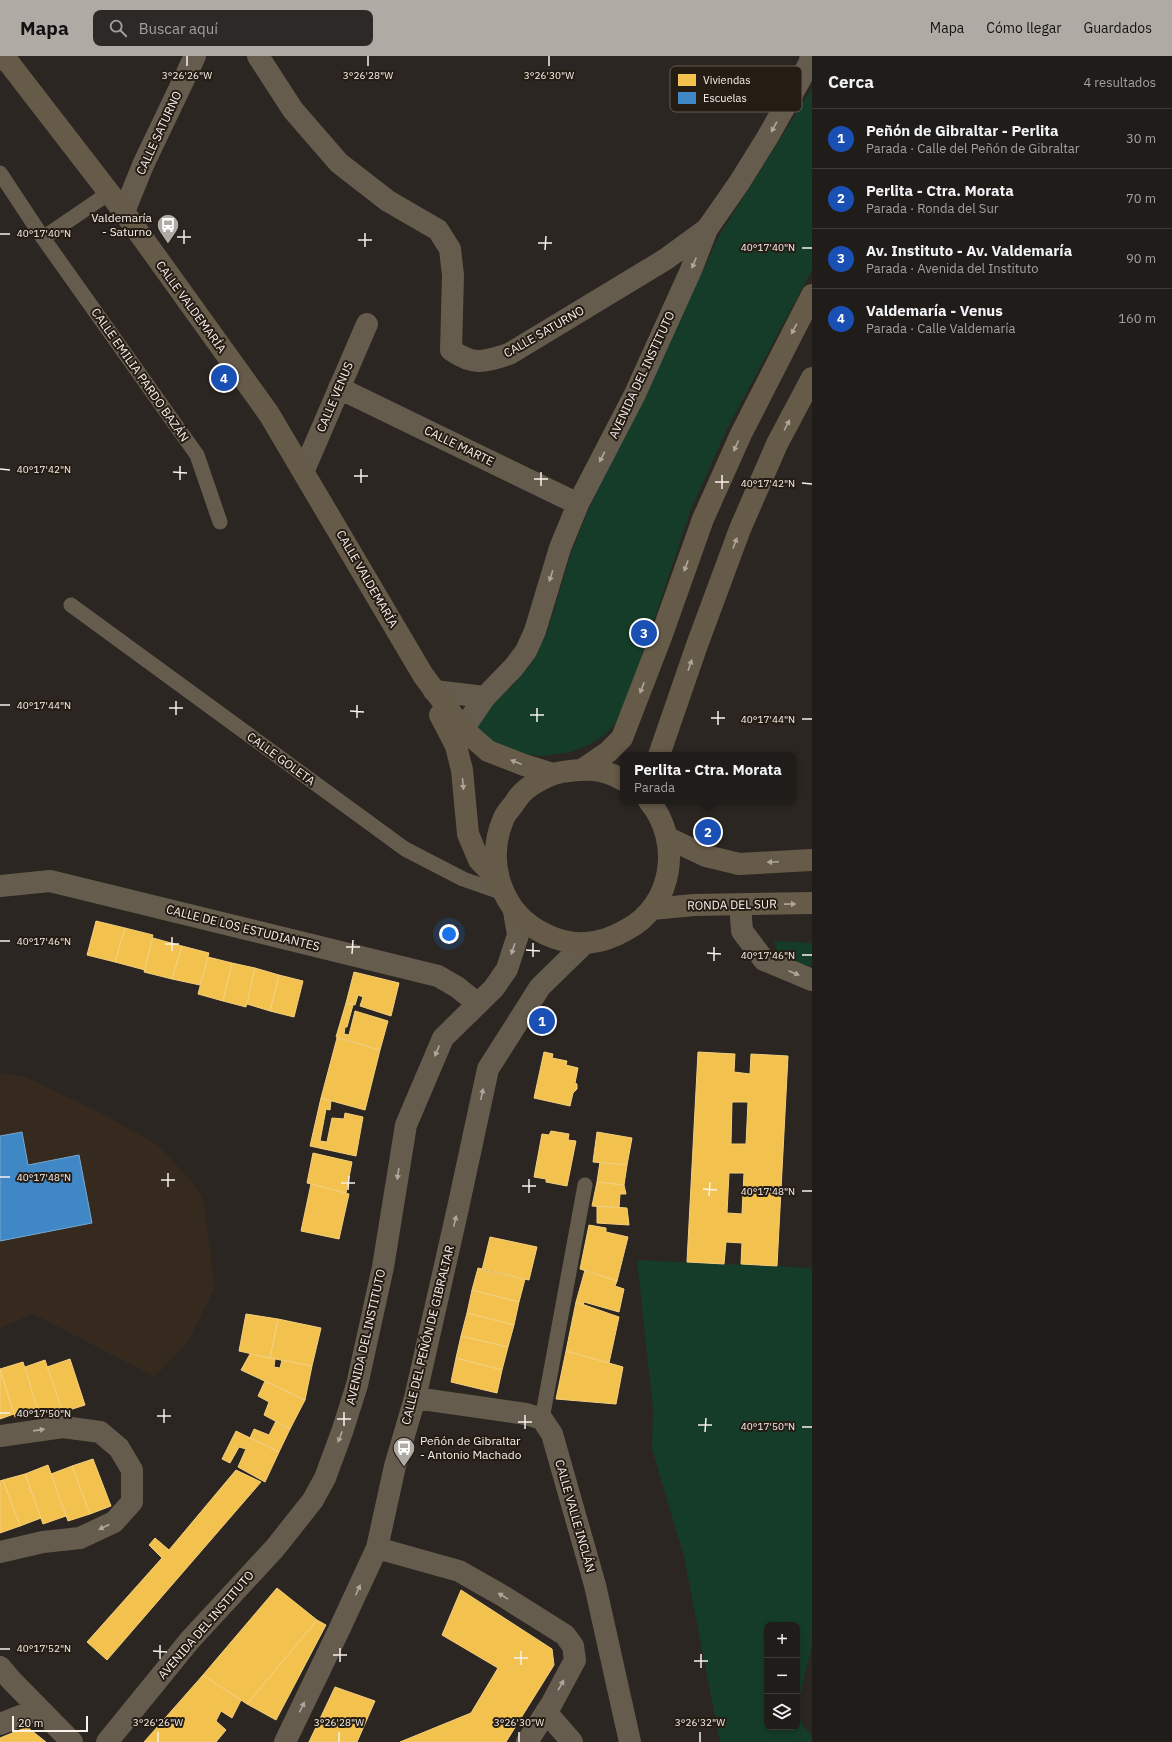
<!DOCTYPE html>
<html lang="es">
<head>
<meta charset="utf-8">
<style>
	body { margin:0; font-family:"IBM Plex Sans",sans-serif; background:#2d2926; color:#f1f3f6 }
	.controls { position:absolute; right:12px; bottom:12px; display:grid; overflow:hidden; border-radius:8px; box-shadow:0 2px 6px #0003 }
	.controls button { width:36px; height:36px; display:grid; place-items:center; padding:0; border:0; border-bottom:1px solid #3d3a38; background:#201c19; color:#f1f3f6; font:20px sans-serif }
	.scale { position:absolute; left:12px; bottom:10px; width:76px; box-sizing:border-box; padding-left:4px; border:2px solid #f8f1ec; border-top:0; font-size:11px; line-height:14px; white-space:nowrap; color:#f8f1ec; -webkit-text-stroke:3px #251c14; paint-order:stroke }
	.you { position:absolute; left:449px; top:878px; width:14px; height:14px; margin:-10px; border:3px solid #fff; border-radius:50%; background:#1a73e8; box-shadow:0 0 0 6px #1a73e833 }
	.badge { display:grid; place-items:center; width:26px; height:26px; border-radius:50%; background:#b0aaa5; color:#fff; font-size:13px; font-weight:700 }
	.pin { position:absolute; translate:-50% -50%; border:2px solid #fff; box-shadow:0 1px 4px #0006 }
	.popup { position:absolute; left:620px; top:696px; width:176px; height:52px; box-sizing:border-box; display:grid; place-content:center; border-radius:8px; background:#201c19; filter:drop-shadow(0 1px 3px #0005); font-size:13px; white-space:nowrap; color:#a2a1a2 }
	.popup b { font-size:15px; color:#f1f3f6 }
	.popup::after { content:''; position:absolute; left:50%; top:100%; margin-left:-8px; border:8px solid transparent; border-top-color:#201c19 }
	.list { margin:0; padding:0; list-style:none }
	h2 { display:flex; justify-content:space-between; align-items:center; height:52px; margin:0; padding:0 16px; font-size:17px }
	h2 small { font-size:13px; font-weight:400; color:#a2a1a2 }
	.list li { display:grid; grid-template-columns:26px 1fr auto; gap:12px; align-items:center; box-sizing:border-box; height:60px; padding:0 16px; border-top:1px solid #3d3a38 }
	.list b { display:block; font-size:15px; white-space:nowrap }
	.list p { margin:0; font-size:13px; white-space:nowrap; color:#a2a1a2 }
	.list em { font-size:13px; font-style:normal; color:#a2a1a2 }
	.icon { flex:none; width:22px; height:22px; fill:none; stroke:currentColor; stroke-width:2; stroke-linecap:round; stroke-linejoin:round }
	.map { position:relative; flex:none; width:812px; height:1686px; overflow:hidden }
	header { display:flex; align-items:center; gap:24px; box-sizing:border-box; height:56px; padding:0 20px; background:#b0aaa5; color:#111 }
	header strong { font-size:19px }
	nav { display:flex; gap:22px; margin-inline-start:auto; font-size:14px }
	.search { width:280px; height:36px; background:#2d2926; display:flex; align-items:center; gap:10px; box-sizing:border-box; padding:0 14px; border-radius:8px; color:#a2a1a2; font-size:15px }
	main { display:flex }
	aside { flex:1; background:#201c19 }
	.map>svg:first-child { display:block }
	.built { fill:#36291e }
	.green { fill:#153c29 }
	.homes { fill:#f2c14e; stroke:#f4cf7d; fill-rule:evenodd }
	.schools { fill:#3f88c5; stroke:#76a8d1 }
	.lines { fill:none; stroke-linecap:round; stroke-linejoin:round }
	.service { stroke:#665c4e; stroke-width:15 }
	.minor { stroke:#665c4e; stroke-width:22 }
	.secondary { stroke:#665a49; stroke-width:22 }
	.oneway { fill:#afa69d }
	.oneway2 { fill:#afa69a }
	.ticks { fill:none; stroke:#f8f1ec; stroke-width:1.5 }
	.labels { text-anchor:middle; stroke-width:4; stroke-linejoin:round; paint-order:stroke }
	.street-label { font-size:12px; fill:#f8f1ec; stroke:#251c14 }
	.poi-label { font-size:12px; fill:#f8f1ec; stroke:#251c14; text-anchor:end }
	.key { fill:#251c14; stroke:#645c55; stroke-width:1 }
	.key-label { font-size:11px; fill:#f8f1ec }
	.ticks-label { font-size:10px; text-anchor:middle; fill:#f8f1ec; stroke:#251c14; stroke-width:4; stroke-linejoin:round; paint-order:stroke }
</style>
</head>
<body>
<header>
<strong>Mapa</strong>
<div class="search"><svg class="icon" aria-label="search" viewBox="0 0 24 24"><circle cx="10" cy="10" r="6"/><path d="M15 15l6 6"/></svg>Buscar aquí</div>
<nav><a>Mapa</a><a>Cómo llegar</a><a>Guardados</a></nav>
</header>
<main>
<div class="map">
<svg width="812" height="1686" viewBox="0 0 812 1686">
	<rect width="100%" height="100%" fill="#2b2621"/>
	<!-- built -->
	<path class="built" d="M0 1017 26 1021 101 1057 158 1089 194 1128 204 1146 215 1232 189 1284 155 1321 33 1258 0 1272Z"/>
	<!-- green -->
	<path class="green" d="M812 32V214L728 371 691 453 640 606 616 667 603 680 589 689 571 696 543 700 527 699 505 694 474 673 484 655 513 629 529 610 539 592 547 577 571 497 587 457 719 180Z
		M774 885 812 887V910L796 908 780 902Z
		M637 1204 812 1212V1589L797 1652V1569H767V1671H797V1657L804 1671 812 1680V1686H720L684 1501 652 1393 653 1353Z"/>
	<!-- homes -->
	<path class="homes" d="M96 865 125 872 115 906 87 899Z
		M125 872 153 879 145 914 115 906Z
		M153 882 182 890 172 923 144 916Z
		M182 890 209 897 200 929 172 923Z
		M208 901 232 907 223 945 198 938Z
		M232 907 255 912 246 951 223 945Z
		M255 912 279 919 270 955 247 948Z
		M354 916 399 927 391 960 360 950 363 941 358 939 355 949 346 947Z
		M279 919 303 925 294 961 270 955Z
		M346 947 353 949 347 971H345L344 978 349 979 355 955 388 965 380 994 336 981Z
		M337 982 380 994 365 1054 321 1042Z
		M544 996 553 998 552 1002 567 1005 566 1009 578 1012 575 1027 577 1028V1033L573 1037 570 1050 534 1042Z
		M698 996 735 998 734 1016 750 1018 751 998 788 1000 777 1210 741 1208 742 1187 726 1186 724 1208 687 1206ZM732 1046H748L746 1088H731ZM729 1117H744L742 1158 727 1157Z
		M321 1042 331 1045 330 1054 326 1053 320 1085 327 1086 332 1062 344 1063 345 1057 363 1061 356 1100 310 1090Z
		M551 1075 569 1078 568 1084 576 1085 567 1130 546 1126V1123L534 1121 542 1078 549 1079Z
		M597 1076 632 1082 627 1109 593 1106Z
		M313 1097 352 1106 346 1137 307 1127Z
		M600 1106 627 1109 624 1129 597 1126Z
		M597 1126 624 1129 626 1138H620L619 1152 592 1150Z
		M311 1128 349 1138 339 1183 301 1175Z
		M597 1150 627 1152 629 1169 597 1167Z
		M589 1169 606 1172V1176L628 1181 617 1225 580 1213Z
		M490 1181 537 1191 529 1224 482 1214Z
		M478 1212 525 1223 519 1246 472 1234Z
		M585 1214 617 1225 615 1230 624 1233 619 1256 584 1246 583 1249 576 1246Z
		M472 1234 519 1246 514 1269 467 1257Z
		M576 1246 619 1261 609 1307 566 1295Z
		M467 1257 514 1269 508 1291 461 1280Z
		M246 1258 278 1263 270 1302 239 1295Z
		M278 1263 321 1272 312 1310 270 1302Z
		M461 1280 508 1291 502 1314 456 1302Z
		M566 1295 623 1311 616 1348 556 1343Z
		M250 1298 275 1303 274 1311 280 1312 282 1304 312 1310 305 1344 241 1314Z
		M456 1302 502 1314 497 1337 451 1326Z
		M70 1303 85 1349 63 1356 47 1311Z
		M45 1304 61 1352 39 1359 25 1311Z
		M23 1306 38 1354 15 1361 0 1313Z
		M0 1313 14 1358 0 1363Z
		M265 1325 305 1344 290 1373 264 1359 269 1346 258 1340Z
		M276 1365 290 1373 279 1396 250 1382 254 1373 269 1379Z
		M236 1375 279 1396 265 1426 238 1411 246 1393 239 1391 230 1407 222 1403Z
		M93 1403 111 1450 90 1458 72 1410Z
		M48 1409 66 1460 43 1468 25 1418Z
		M72 1410 90 1458 68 1465 51 1418Z
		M236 1414 261 1426 107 1604 87 1586 162 1502 149 1489 155 1482 169 1494Z
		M25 1418 41 1462 20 1470 3 1424Z
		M3 1424 20 1470 0 1477V1425Z
		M277 1532 317 1564 247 1648 203 1619Z
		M461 1534 552 1593 554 1609 506 1686H400L471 1657 498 1612 442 1579Z
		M317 1564 326 1569 276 1664 247 1648Z
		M203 1619 241 1644 232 1662 221 1655 216 1665 226 1674 216 1686H144Z
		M335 1631 375 1645 357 1686H309Z
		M27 1671 46 1686H0V1682Z"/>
	<!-- schools -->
	<path class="schools" d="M22 1076 28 1109 79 1099 92 1167 0 1185V1080Z"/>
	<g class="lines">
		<!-- service -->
		<path class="service" d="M0 117 43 182 197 399 220 466
			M43 182 109 137
			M71 549 405 793 463 823 503 837
			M542 1363 585 1129"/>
		<!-- minor -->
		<path class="minor" d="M258 0 293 54 339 107 388 145 438 174 450 193 453 219 451 294C474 310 484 306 509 298L666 203 707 173
			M124 156 143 109 195 0
			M339 332 578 448
			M304 414 367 268
			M434 635 485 641
			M456 689 463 673 485 641 514 611 526 595 535 575 560 492 578 448 635 338 691 214 707 173 739 127 767 82 809 8 811 0
			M0 830 50 825 438 920 457 931 477 947
			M740 849 742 875 764 904 812 924
			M415 1342 526 1358 542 1363 552 1378 595 1529 630 1686
			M0 1380 63 1371 100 1376 119 1392 132 1414V1446L114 1466 80 1482 43 1486 0 1496
			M377 1492 459 1515 503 1540 565 1579 573 1590 575 1604 552 1647 527 1686
			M0 1611 12 1625 72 1686
			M546 1656 572 1686
			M0 1668 38 1653
			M107 1686 190 1584 275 1492 313 1444 325 1422 342 1376 357 1329 383 1211 406 1069 443 982 494 932 507 913 518 879 514 855
			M285 1686 339 1574 377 1492 395 1410 415 1342 458 1152 488 1013 540 931 585 887"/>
		<!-- secondary -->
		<path class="secondary" d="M0 0 9 7 124 156 269 358 423 619 463 673 488 695 524 709 553 718
			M440 659 456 690 462 714 468 778 479 804 498 824
			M659 699 697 589 740 473 777 388 812 322
			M583 713 608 696 622 682 661 581 703 463 741 378 812 239
			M623 724C603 712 585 712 562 716 550 718 531 728 522 737 519 740 516 745 513 749 510 753 505 758 503 764 485 807 502 858 545 878 557 884 573 888 586 887 600 886 614 881 626 874 674 849 682 785 649 745
			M668 782 706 800 739 808 812 804
			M652 853 694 849 812 847"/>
	</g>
	<!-- one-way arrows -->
	<defs><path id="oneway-solid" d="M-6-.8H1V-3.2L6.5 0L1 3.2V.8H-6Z"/></defs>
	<g class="oneway">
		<use href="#oneway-solid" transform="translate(774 71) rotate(119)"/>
		<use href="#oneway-solid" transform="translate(694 207) rotate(112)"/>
		<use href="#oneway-solid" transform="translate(602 401) rotate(117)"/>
		<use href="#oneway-solid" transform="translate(551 520) rotate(108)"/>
		<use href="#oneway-solid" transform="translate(513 893) rotate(108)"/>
		<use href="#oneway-solid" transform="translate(794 917) rotate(23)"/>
		<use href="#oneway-solid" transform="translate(437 995) rotate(113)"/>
		<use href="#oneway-solid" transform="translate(482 1038) rotate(-78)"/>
		<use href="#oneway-solid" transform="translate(398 1118) rotate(99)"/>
		<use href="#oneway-solid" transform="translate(455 1165) rotate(-77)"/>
		<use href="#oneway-solid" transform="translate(39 1374) rotate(-8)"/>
		<use href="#oneway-solid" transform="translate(340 1381) rotate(111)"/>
		<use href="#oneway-solid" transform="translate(104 1471) rotate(155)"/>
		<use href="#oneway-solid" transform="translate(358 1534) rotate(-66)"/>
		<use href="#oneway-solid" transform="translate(503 1540) rotate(-149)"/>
		<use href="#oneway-solid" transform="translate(561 1629) rotate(-61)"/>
		<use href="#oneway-solid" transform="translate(302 1651) rotate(-64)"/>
	</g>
	<g class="oneway2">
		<use href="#oneway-solid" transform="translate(794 273) rotate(118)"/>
		<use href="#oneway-solid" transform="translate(787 369) rotate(-62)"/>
		<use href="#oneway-solid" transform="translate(736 390) rotate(114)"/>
		<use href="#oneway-solid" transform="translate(735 487) rotate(-70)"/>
		<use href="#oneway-solid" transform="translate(686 510) rotate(110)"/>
		<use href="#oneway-solid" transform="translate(690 609) rotate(-71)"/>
		<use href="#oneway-solid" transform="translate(642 632) rotate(111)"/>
		<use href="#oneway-solid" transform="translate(516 706) rotate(-159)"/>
		<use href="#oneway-solid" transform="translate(463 728) rotate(85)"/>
		<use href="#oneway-solid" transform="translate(773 806) rotate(177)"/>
		<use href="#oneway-solid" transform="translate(790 848) rotate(-1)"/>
	</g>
	<!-- ticks -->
	<path class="ticks" d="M187 10V0M368 10V0M549 10V0M0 178H10M177 181H191M358 184H372M538 187H552M184 188V174M365 191V177M802 192H812M545 194 546 180M0 413 10 414M173 416 187 417M354 420H368M534 423H548M180 424V410M715 426H729M361 427V413M802 427 812 428M541 430V416M722 433V419M0 649H10M169 652H183M350 655 364 656M176 659V645M530 659H544M357 662V649M711 662H725M802 663H812M537 666V652M718 669V655M0 885H10M165 888H179M346 891H360M526 894 540 895M172 895V881M707 897 721 898M352 898 353 884M802 899H812M533 901V887M714 905V891M0 1121H10M161 1124H175M341 1127H355M522 1130H536M168 1131V1117M703 1133 717 1134M348 1134 349 1120M802 1135H812M529 1137V1123M709 1140 710 1126M0 1357H10M157 1360H171M337 1363H351M518 1366H532M164 1367V1353M698 1369H712M344 1370V1356M802 1371H812M525 1373V1359M705 1376 706 1362M0 1593H10M153 1595 167 1596M333 1599H347M514 1602H528M160 1603V1589M694 1605H708M340 1606V1592M521 1609V1595M701 1612V1598M158 1686V1676M339 1686V1676M519 1686V1676M700 1686V1676"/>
	<!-- icons -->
	<defs>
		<g id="bus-pin" transform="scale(1.15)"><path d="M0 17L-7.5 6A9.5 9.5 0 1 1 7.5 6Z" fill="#b0aaa5" stroke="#251c14"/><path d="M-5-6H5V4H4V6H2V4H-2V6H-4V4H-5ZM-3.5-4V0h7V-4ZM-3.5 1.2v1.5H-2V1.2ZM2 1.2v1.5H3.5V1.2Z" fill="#fff"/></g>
	</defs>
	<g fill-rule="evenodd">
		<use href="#bus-pin" x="168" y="169"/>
		<use href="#bus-pin" x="404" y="1392"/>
	</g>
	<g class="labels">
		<!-- street labels -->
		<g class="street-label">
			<text transform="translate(159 77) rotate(-65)" y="4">CALLE SATURNO</text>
			<text transform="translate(191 251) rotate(54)" y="4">CALLE VALDEMARÍA</text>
			<text transform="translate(544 276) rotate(-30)" y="4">CALLE SATURNO</text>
			<text transform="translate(140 319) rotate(55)" y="4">CALLE EMILIA PARDO BAZÁN</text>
			<text transform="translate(642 319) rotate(-65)" y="4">AVENIDA DEL INSTITUTO</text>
			<text transform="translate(335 341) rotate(-67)" y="4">CALLE VENUS</text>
			<text transform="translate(459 390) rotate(26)" y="4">CALLE MARTE</text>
			<text transform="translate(367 523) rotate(60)" y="4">CALLE VALDEMARÍA</text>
			<text transform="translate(281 703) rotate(36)" y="4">CALLE GOLETA</text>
			<text transform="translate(732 849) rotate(-1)" y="4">RONDA DEL SUR</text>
			<text transform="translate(243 872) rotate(14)" y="4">CALLE DE LOS ESTUDIANTES</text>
			<text transform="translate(428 1279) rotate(-76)" y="4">CALLE DEL PEÑÓN DE GIBRALTAR</text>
			<text transform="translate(366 1281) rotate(-77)" y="4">AVENIDA DEL INSTITUTO</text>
			<text transform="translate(575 1460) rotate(74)" y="4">CALLE VALLE INCLÁN</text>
			<text transform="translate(206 1569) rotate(-49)" y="4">AVENIDA DEL INSTITUTO</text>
		</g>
		<!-- poi labels -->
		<g class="poi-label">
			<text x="152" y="166">Valdemaría<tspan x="152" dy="14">- Saturno</tspan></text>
			<text x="420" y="1389" text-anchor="start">Peñón de Gibraltar<tspan x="420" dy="14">- Antonio Machado</tspan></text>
		</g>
	</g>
	<!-- legend -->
	<rect x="670" y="10" width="132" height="46" rx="6" class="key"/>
	<rect x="678" y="18" width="18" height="12" fill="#f2c14e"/>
	<rect x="678" y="36" width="18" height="12" fill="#3f88c5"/>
	<g class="key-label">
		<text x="703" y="28">Viviendas</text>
		<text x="703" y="46">Escuelas</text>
	</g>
	<g class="ticks-label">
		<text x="187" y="23">3°26'26"W</text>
		<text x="368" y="23">3°26'28"W</text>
		<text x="549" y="23">3°26'30"W</text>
		<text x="44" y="181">40°17'40"N</text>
		<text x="768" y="195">40°17'40"N</text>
		<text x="44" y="417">40°17'42"N</text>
		<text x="768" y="431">40°17'42"N</text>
		<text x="44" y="653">40°17'44"N</text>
		<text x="768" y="667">40°17'44"N</text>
		<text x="44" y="889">40°17'46"N</text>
		<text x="768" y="903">40°17'46"N</text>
		<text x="44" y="1125">40°17'48"N</text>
		<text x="768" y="1139">40°17'48"N</text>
		<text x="44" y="1361">40°17'50"N</text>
		<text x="768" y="1374">40°17'50"N</text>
		<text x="44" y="1596">40°17'52"N</text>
		<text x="158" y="1670">3°26'26"W</text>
		<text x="339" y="1670">3°26'28"W</text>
		<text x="519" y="1670">3°26'30"W</text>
		<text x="700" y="1670">3°26'32"W</text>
	</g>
</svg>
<div class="controls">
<button>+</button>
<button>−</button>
<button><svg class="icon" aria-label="layers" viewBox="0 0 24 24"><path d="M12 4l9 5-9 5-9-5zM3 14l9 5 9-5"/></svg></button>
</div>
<div class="scale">20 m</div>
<div class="you"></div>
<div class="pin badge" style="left:542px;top:965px;background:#1a4fb4">1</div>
<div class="pin badge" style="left:708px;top:776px;background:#1a4fb4">2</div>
<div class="popup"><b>Perlita - Ctra. Morata</b>Parada</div>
<div class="pin badge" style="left:644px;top:577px;background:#1a4fb4">3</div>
<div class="pin badge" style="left:224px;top:322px;background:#1a4fb4">4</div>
</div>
<aside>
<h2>Cerca<small>4 resultados</small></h2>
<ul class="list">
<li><span class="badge" style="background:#1a4fb4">1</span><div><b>Peñón de Gibraltar - Perlita</b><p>Parada · Calle del Peñón de Gibraltar</p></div><em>30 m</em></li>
<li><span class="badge" style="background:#1a4fb4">2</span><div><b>Perlita - Ctra. Morata</b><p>Parada · Ronda del Sur</p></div><em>70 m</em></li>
<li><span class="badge" style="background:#1a4fb4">3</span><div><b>Av. Instituto - Av. Valdemaría</b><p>Parada · Avenida del Instituto</p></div><em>90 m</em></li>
<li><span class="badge" style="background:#1a4fb4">4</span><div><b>Valdemaría - Venus</b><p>Parada · Calle Valdemaría</p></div><em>160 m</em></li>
</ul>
</aside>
</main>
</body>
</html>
